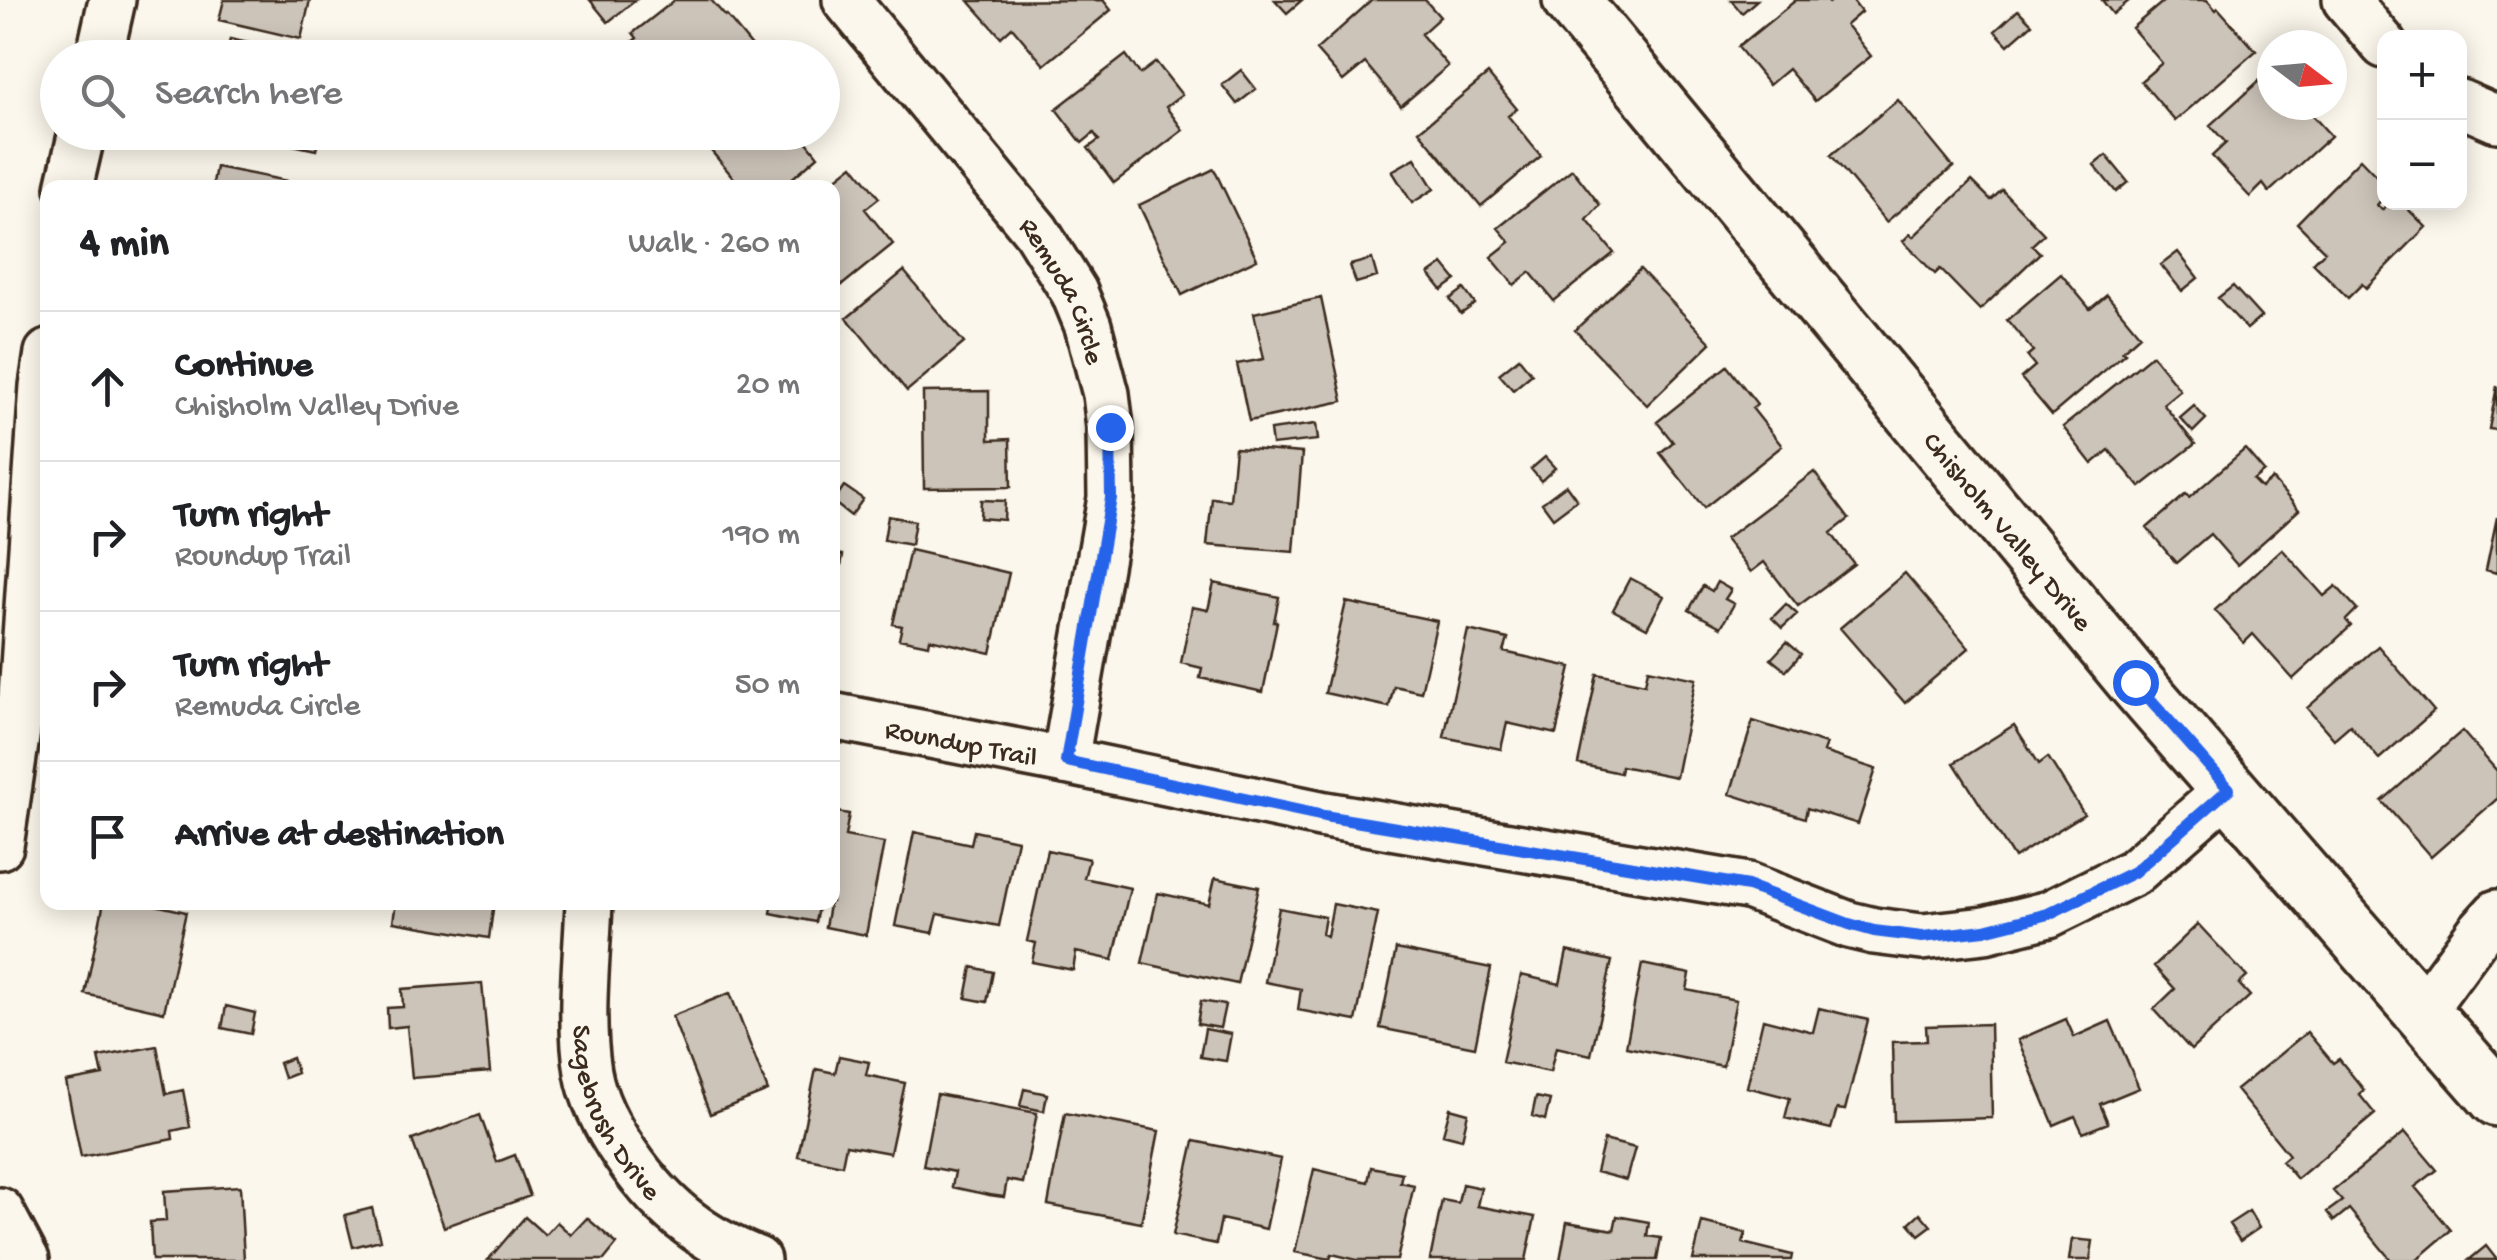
<!DOCTYPE html>
<html lang="en">
<head>
<meta charset="utf-8">
<style>
	body { margin:0; font-family:"Gochi Hand",sans-serif; background:#f6f6f6; color:#202124 }
	.controls { position:absolute; right:30px; top:30px; display:grid; overflow:hidden; border-radius:20px; box-shadow:0 5px 25px #0003 }
	.controls button { width:90px; height:90px; display:grid; place-items:center; padding:0; border:0; border-bottom:2px solid #e0e0e0; background:#fff; color:#202124; font:50px sans-serif }
	.compass { position:absolute; left:2257px; top:30px; width:90px; height:90px; border-radius:50%; background:#fff; box-shadow:0 5px 25px #0003; rotate:106deg }
	.stop { position:absolute; width:30px; height:30px; margin:-22px; border:8px solid #2563eb; border-radius:50%; background:#fff }
	.stop.end { background:#2563eb; border-color:#fff; box-shadow:0 2px 10px #0008 }
	.list { margin:0; padding:0; list-style:none }
	h2 { display:flex; justify-content:space-between; align-items:center; height:130px; margin:0; padding:0 40px; font-size:42px }
	h2 small { font-size:32px; font-weight:400; color:#757577 }
	.list li { display:grid; grid-template-columns:65px 1fr auto; gap:30px; align-items:center; box-sizing:border-box; height:150px; padding:0 40px; border-top:2px solid #e0e0e0 }
	.list b { display:block; font-size:38px; white-space:nowrap }
	.list p { margin:0; font-size:32px; white-space:nowrap; color:#757577 }
	.list em { font-size:32px; font-style:normal; color:#757577 }
	.icon { flex:none; width:55px; height:55px; fill:none; stroke:currentColor; stroke-width:2; stroke-linecap:round; stroke-linejoin:round }
	.map { position:relative; flex:none; width:2497px; height:1260px; overflow:hidden }
	.search { position:absolute; background:#fff; box-shadow:0 5px 25px #0003; left:40px; top:40px; width:800px; height:110px; display:flex; align-items:center; gap:25px; box-sizing:border-box; padding:0 35px; border-radius:55px; color:#757577; font-size:38px }
	.panel { position:absolute; background:#fff; box-shadow:0 5px 25px #0003; left:40px; top:180px; width:800px; height:730px; border-radius:20px }
	.map>svg:first-child { display:block }
	.building { fill:#ccc4b9; stroke:#3b2a1e; stroke-width:2.5 }
	.lines { fill:none; stroke-linecap:round; stroke-linejoin:round }
	.street-casing { stroke:#3b2a1e; stroke-width:52 }
	.secondary-casing { stroke:#3b2a1e; stroke-width:62 }
	.street { stroke:#fbf7ec; stroke-width:45 }
	.secondary { stroke:#fbf7ec; stroke-width:55 }
	.route { stroke:#2563eb; stroke-width:12 }
	.labels { text-anchor:middle; stroke-width:9; stroke-linejoin:round; paint-order:stroke }
	.street-label { font-size:28px; fill:#3b2a1e; stroke:#fbf7ec }
</style>
</head>
<body>
<div class="map">
<svg width="2497" height="1260" viewBox="0 0 2497 1260">
	<rect width="100%" height="100%" fill="#fbf7ec"/>
	<filter id="ink" filterUnits="userSpaceOnUse"><feTurbulence type="fractalNoise" baseFrequency=".01" numOctaves="2"/><feDisplacementMap in="SourceGraphic" scale="20" xChannelSelector="R" yChannelSelector="G"/><feConvolveMatrix kernelMatrix="1 2 1 2 8 2 1 2 1" color-interpolation-filters="sRGB"/></filter>
	<g filter="url(#ink)">
		<!-- building -->
		<path class="building" d="M224 0H310L301 39 219 20Z
			M590 0H636L608 22Z
			M675 0H711L725 16 726 15 759 55 756 58H622L619 53 637 38 633 33Z
			M1103 0 1111 10 1044 65 1012 27 1001 37 969 1Z
			M1275 0H1302L1287 13Z
			M1372 0H1425L1440 17 1421 34 1448 66 1401 106 1365 63 1343 81 1316 50Z
			M1731 0H1757L1742 13Z
			M1796 0H1827L1829 3 1833 0H1852L1861 12 1846 25 1871 56 1815 101 1788 69 1769 85 1738 47Z
			M2102 0H2130L2113 14Z
			M2165 0H2207L2216 10 2218 8 2256 51 2175 121 2141 81 2162 63 2132 28Z
			M2018 10 2032 24 2008 45 1995 31Z
			M230 39 304 55V58H226Z
			M1126 55 1140 74 1156 62 1182 95 1166 107 1183 130 1114 183 1088 148 1099 140 1094 133 1082 143 1056 109Z
			M1241 70 1256 89 1237 104 1222 85Z
			M2271 70 2272 105H2303L2331 136 2269 192 2263 184 2250 197 2212 156 2226 143 2210 125Z
			M1488 74 1517 109 1508 116 1541 156 1481 206 1419 131Z
			M1898 100 1953 167 1886 222 1831 155Z
			M233 132H320L316 150Z
			M701 132H776L781 137 786 132H799L818 156 781 188H742L698 135Z
			M2106 155 2128 182 2116 192 2094 165Z
			M1415 158 1434 189 1412 203 1392 171Z
			M2360 159 2384 184V197L2377 205 2382 210 2389 202H2401L2426 227 2366 288 2362 284 2348 298 2313 263 2325 251 2297 223Z
			M853 165 879 198 865 209 893 244 836 290 832 286V188H824Z
			M216 167 287 181 285 188H212Z
			M1214 169 1257 259 1182 295 1139 205Z
			M1572 169 1600 205 1587 220 1614 253 1554 301 1530 272 1514 285 1491 257 1510 242 1498 228Z
			M1972 181 1991 200 2002 190 2044 234 2032 245 2040 253 1980 310 1940 269 1935 274 1903 241 1910 234 1913 237Z
			M2178 252 2198 278 2182 291 2161 265Z
			M1372 259 1377 277 1356 283 1350 265Z
			M1443 264 1456 280 1442 290 1429 274Z
			M1640 269 1711 343 1647 405 1575 330Z
			M904 271 964 343 907 391 847 318Z
			M2061 274 2090 309 2107 295 2140 335 2122 351 2125 353 2052 415 2021 378 2035 366 2027 356 2033 351 2007 320Z
			M2233 286 2261 317 2247 329 2218 298Z
			M1464 289 1475 304 1461 314 1450 299Z
			M1321 298 1343 401 1249 421 1237 364 1264 359 1254 313Z
			M2152 355 2180 390 2163 404 2195 444 2140 487 2109 450 2092 464 2063 427Z
			M1519 358 1532 374 1513 390 1499 374Z
			M1727 366 1757 404 1752 408 1782 446 1704 508 1660 453 1673 442 1657 422Z
			M2497 386V430L2489 429Z
			M989 391V440L1010 439 1011 487 924 488 923 392Z
			M2194 406 2206 419 2193 432 2180 418Z
			M1316 424 1318 440 1272 445 1270 430Z
			M1235 448 1302 453 1294 552 1207 545 1212 498 1230 500Z
			M2245 449 2264 471 2253 480 2261 488 2272 479 2299 510 2237 565 2210 534 2176 563 2147 528 2186 494 2189 498Z
			M1545 457 1555 468 1541 481 1531 469Z
			M1814 472 1849 519 1831 533 1854 564 1798 606 1764 562 1751 572 1725 539Z
			M1566 485 1577 500 1553 518 1542 503Z
			M844 486 863 499 851 516 833 502Z
			M981 500 1005 501 1004 520 980 518Z
			M888 516 915 521 911 545 884 540Z
			M2497 517V573L2486 570Z
			M2282 549 2324 596 2336 586 2357 609 2346 620 2351 626 2293 679 2253 634 2244 643 2215 610Z
			M910 550 1009 573 991 653 930 639 929 645 899 639 902 626 893 624Z
			M832 553 843 555 832 613Z
			M1905 573 1969 648 1905 703 1840 628Z
			M1630 578 1664 596 1647 628 1613 610Z
			M1717 582 1731 590 1725 599 1734 604 1721 627 1689 610 1703 586 1712 591Z
			M1214 583 1279 597 1274 622H1277L1263 692 1200 678 1202 668 1181 663 1192 607 1208 610Z
			M1346 602 1437 621 1421 692 1394 686 1389 707 1325 693Z
			M1786 604 1797 614 1782 628 1772 618Z
			M1468 630 1508 639 1504 652 1571 667 1556 734 1507 723 1501 749 1444 737Z
			M1787 642 1801 654 1786 671 1771 659Z
			M2378 646 2434 711 2379 759 2350 725 2334 739 2307 708Z
			M1648 669 1696 679 1676 777 1621 766 1620 773 1578 764 1597 674 1645 684Z
			M1753 721 1826 744 1823 752 1876 769 1858 824 1807 808 1805 818 1730 794Z
			M2014 725 2039 764 2048 757 2084 814 2014 858 1954 763Z
			M2462 731 2497 771V799L2431 857 2382 801Z
			M832 811 849 814 845 836 884 843 866 935 825 927 829 905 819 903 815 922 771 913 773 902H832Z
			M974 831 1017 840 999 926 938 914 933 933 895 926 914 832 971 844Z
			M1047 850 1089 859 1084 878 1130 888 1113 960 1076 952 1073 970 1032 962 1036 943 1027 941Z
			M1215 878 1259 887 1237 984 1142 963 1158 893 1209 904Z
			M104 902H142L186 912 164 1012 85 994Z
			M494 902 489 938 393 922 396 902Z
			M1333 904 1378 913 1356 1021 1298 1010 1301 989 1265 982 1279 908 1325 917 1322 934 1327 936Z
			M2198 924 2247 977 2239 984 2250 996 2191 1050 2154 1009 2175 989 2154 966Z
			M1396 949 1491 968 1475 1047 1380 1028Z
			M1567 951 1612 961 1591 1055 1556 1047 1550 1072 1502 1062 1521 975 1560 984Z
			M1642 964 1690 974 1687 990 1736 1000 1723 1066 1626 1047Z
			M972 967 993 972 987 1002 966 998Z
			M482 983 490 1072 412 1078 407 1026 388 1028 387 1008 403 1007 402 989Z
			M730 993 768 1091 710 1114 672 1016Z
			M1201 1001 1225 1005 1220 1028 1197 1024Z
			M226 1006 255 1013 251 1034 222 1028Z
			M1819 1008 1868 1020 1845 1110 1837 1109 1831 1129 1785 1118 1790 1098 1747 1087 1763 1019 1813 1032Z
			M2066 1019 2074 1037 2110 1021 2139 1088 2100 1104 2108 1123 2083 1133 2075 1116 2054 1125 2018 1040Z
			M1990 1024 1992 1118 1894 1121 1892 1042 1927 1041 1926 1026Z
			M1205 1029 1231 1034 1226 1061 1200 1057Z
			M2307 1032 2333 1063 2339 1059 2364 1090 2359 1094 2375 1114 2297 1179 2282 1161 2289 1155 2236 1090Z
			M157 1046 166 1094 183 1090 190 1127 172 1131 173 1139 81 1157 66 1082 103 1075 99 1057Z
			M839 1056 869 1062 866 1075 905 1083 890 1153 846 1145 842 1165 798 1156 816 1069 835 1073Z
			M292 1058 297 1073 284 1078 279 1063Z
			M1024 1089 1047 1094 1044 1111 1020 1106Z
			M937 1094 1037 1113 1023 1183 1007 1180 1004 1197 989 1195 952 1187 955 1172 923 1166Z
			M1536 1097 1550 1100 1545 1120 1532 1116Z
			M1450 1108 1468 1113 1462 1139 1443 1134Z
			M1065 1113 1159 1131 1141 1223 1048 1205Z
			M480 1115 497 1162 515 1155 530 1196 444 1227 412 1140Z
			M2405 1132 2437 1170 2415 1187 2451 1230 2416 1260H2391L2349 1209 2334 1221 2327 1212 2342 1201 2333 1191Z
			M1604 1140 1635 1148 1626 1180 1596 1172Z
			M1194 1141 1281 1159 1266 1229 1221 1219 1216 1244 1173 1235Z
			M1371 1167 1402 1173 1400 1182 1414 1185 1397 1260H1357L1332 1254 1330 1259 1295 1252 1314 1169 1368 1182Z
			M1462 1184 1481 1188 1477 1206 1535 1217 1526 1260H1430L1442 1200 1458 1203Z
			M240 1186 244 1260H152L150 1222 166 1221 164 1191Z
			M372 1208 380 1240 353 1247 345 1215Z
			M2249 1211 2259 1228 2240 1241 2229 1224Z
			M1920 1213 1931 1226 1919 1235 1909 1223Z
			M1617 1216 1649 1222 1647 1236 1661 1238 1657 1260H1560L1567 1222 1614 1230Z
			M525 1217 545 1235 557 1222 571 1235 587 1218 617 1244 604 1260H488Z
			M1702 1222 1746 1233 1743 1243 1792 1255 1791 1260H1693Z
			M2072 1239 2093 1241 2090 1260H2069Z
			M2486 1246 2497 1260H2469Z"/>
		<g class="lines">
			<!-- street casing -->
			<g class="street-casing">
				<g id="street">
					<path id="s1" d="M846 0 1036 231 1074 292 1088 326 1106 394 1110 427 1111 498 1065 761"/>
					<path d="M2346 0 2384 45"/>
					<path d="M99 58 112 0"/>
					<path d="M2460 103 2497 119"/>
					<path d="M69 188 82 132"/>
					<path id="s2" d="M832 716 1065 761 1325 815 1748 886 1849 925 1874 931 1922 937 1985 930 2049 914 2134 872 2229 789"/>
					<path d="M0 846 22 696 43 386 48 353"/>
					<path id="s3" d="M589 902C587 958 579 1017 588 1072 597 1124 647 1192 689 1223 708 1238 734 1251 757 1260"/>
					<path d="M2422 1011 2479 933 2497 913"/>
					<path d="M0 1211 26 1260"/>
				</g>
			</g>
			<!-- secondary casing -->
			<g class="secondary-casing">
				<g id="secondary">
					<path id="s4" d="M1571 0 2135 682 2497 1098"/>
				</g>
			</g>
			<!-- street -->
			<use href="#street" class="street"/>
			<!-- secondary -->
			<use href="#secondary" class="secondary"/>
		</g>
	</g>
	<g class="lines" filter="url(#ink)">
		<!-- route -->
		<path class="route" d="M1110 427 1111 498 1066 761 1324 816 1748 886 1849 924 1874 931 1922 937 1985 930 2048 914 2134 872 2229 789 2135 682"/>
	</g>
	<g class="labels">
		<!-- street labels -->
		<g class="street-label">
			<text dy="10" stroke="none"><textPath href="#s1" startOffset="365">Remuda Circle</textPath></text>
			<text dy="10" stroke="none"><textPath href="#s4" startOffset="688">Chisholm Valley Drive</textPath></text>
			<text dy="10" stroke="none"><textPath href="#s2" startOffset="132">Roundup Trail</textPath></text>
			<text dy="10" stroke="none"><textPath href="#s3" startOffset="218">Sagebrush Drive</textPath></text>
		</g>
	</g>
</svg>
<div class="controls">
<button>+</button>
<button>−</button>
</div>
<svg class="compass" viewBox="-18 -18 36 36"><path d="M0-13l5 13h-10z" fill="#e53935"/><path d="M0 13l5-13h-10z" fill="#757577"/></svg>
<div class="stop" style="left:2135px;top:682px"></div>
<div class="stop end" style="left:1110px;top:427px"></div>
<div class="search"><svg class="icon" aria-label="search" viewBox="0 0 24 24"><circle cx="10" cy="10" r="6"/><path d="M15 15l6 6"/></svg>Search here</div>
<section class="panel">
<h2>4 min<small>Walk · 260 m</small></h2>
<ul class="list">
<li><svg class="icon" aria-label="ahead" viewBox="0 0 24 24"><path d="M12 20V5M6 11l6-6 6 6"/></svg><div><b>Continue</b><p>Chisholm Valley Drive</p></div><em>20 m</em></li>
<li><svg class="icon" aria-label="right" viewBox="0 0 24 24"><path d="M7 20v-9h11M14 6l5 5-5 5"/></svg><div><b>Turn right</b><p>Roundup Trail</p></div><em>190 m</em></li>
<li><svg class="icon" aria-label="right" viewBox="0 0 24 24"><path d="M7 20v-9h11M14 6l5 5-5 5"/></svg><div><b>Turn right</b><p>Remuda Circle</p></div><em>50 m</em></li>
<li><svg class="icon" aria-label="arrive" viewBox="0 0 24 24"><path d="M6 21V4h12l-3 4 3 4H6"/></svg><div><b>Arrive at destination</b></div></li>
</ul>
</section>
</div>
</body>
</html>
